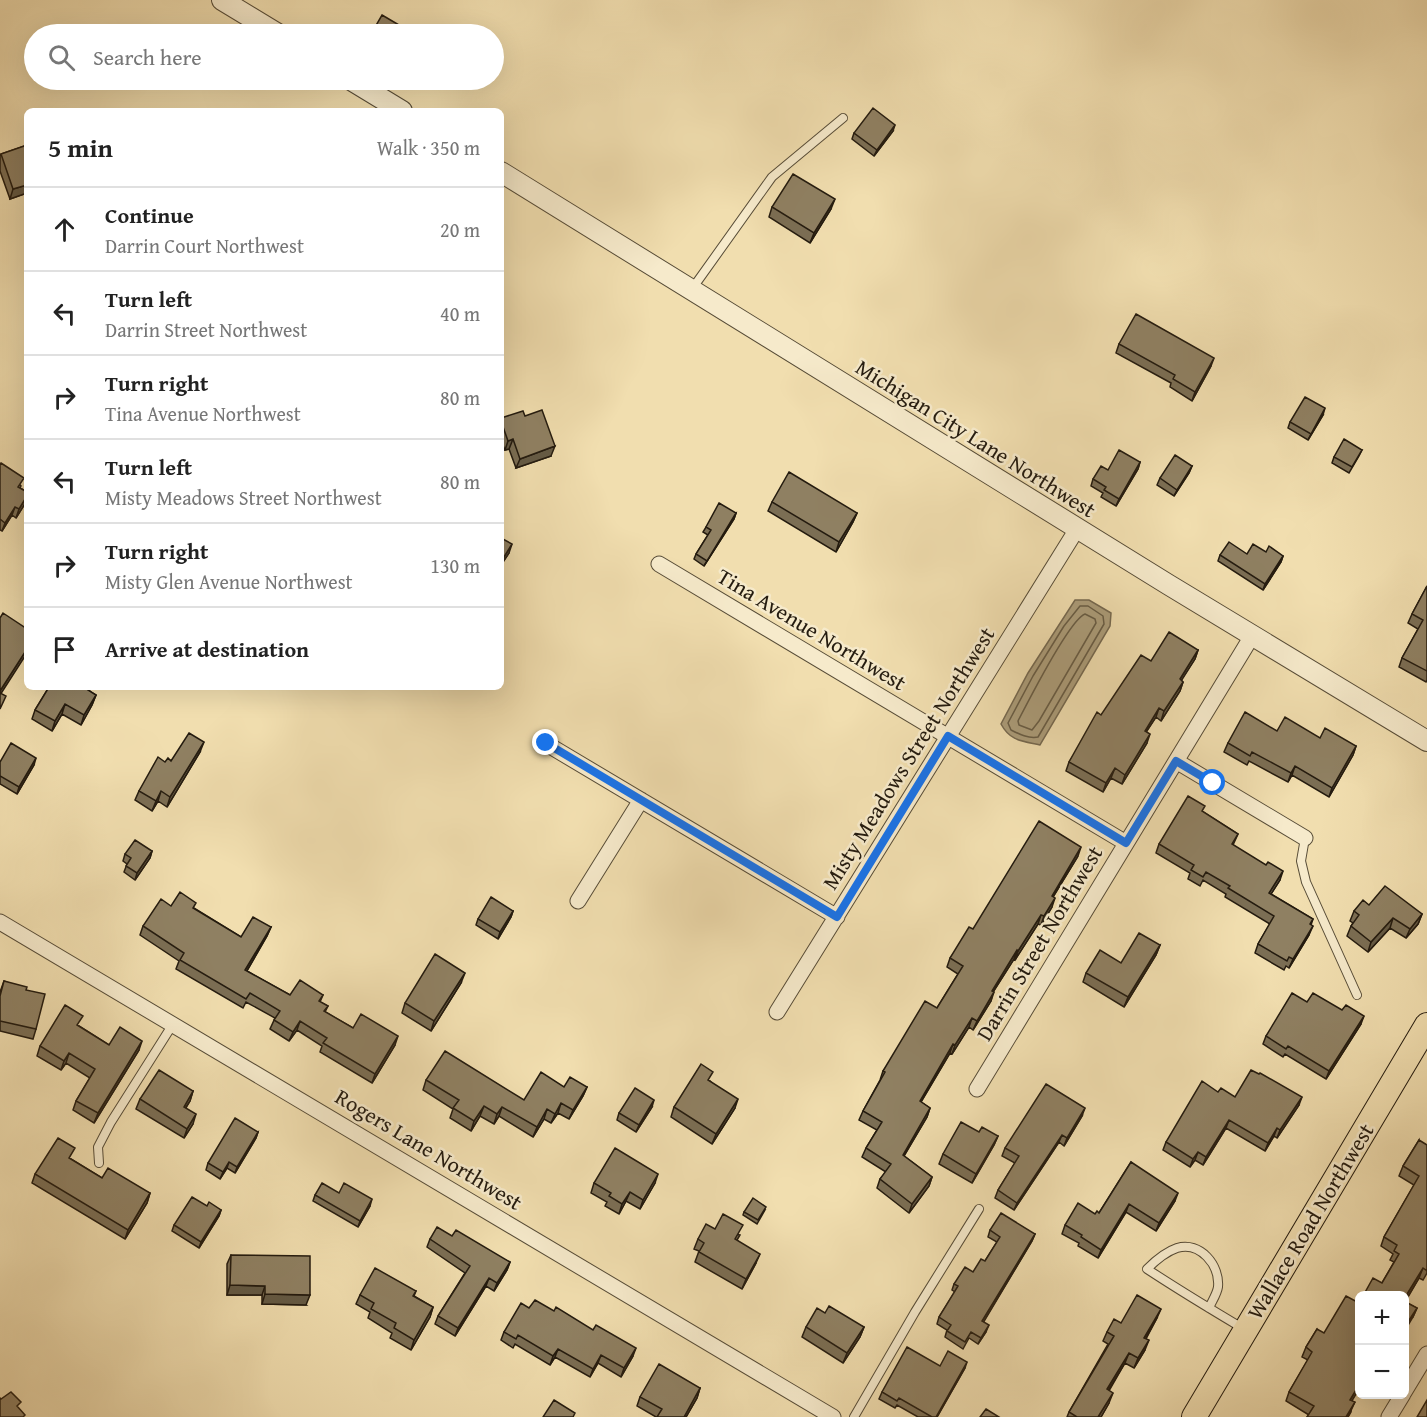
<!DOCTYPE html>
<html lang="en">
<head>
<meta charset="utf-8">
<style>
	body { margin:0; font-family:"Gentium Book Plus",serif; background:#f2f2f2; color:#222 }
	.controls { position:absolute; right:18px; bottom:18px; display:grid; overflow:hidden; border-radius:9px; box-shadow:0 6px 24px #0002 }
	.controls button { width:54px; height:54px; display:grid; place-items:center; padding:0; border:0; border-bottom:2px solid #e0e0e0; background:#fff; color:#222; font:30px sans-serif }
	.stop { position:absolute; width:18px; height:18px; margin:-14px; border:4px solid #1a73e8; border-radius:50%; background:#fff }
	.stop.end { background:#1a73e8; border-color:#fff; box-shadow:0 2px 6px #0008 }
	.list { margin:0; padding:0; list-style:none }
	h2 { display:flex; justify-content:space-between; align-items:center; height:78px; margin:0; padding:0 24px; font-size:26px }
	h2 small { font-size:20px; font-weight:400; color:#767676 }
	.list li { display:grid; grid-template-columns:39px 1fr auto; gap:18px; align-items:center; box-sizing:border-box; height:84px; padding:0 24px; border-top:2px solid #e0e0e0 }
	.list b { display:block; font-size:22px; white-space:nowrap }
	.list p { margin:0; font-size:20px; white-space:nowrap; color:#767676 }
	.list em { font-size:20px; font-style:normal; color:#767676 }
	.icon { flex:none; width:33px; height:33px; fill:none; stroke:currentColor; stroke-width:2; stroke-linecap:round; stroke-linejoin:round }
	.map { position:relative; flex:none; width:1427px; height:1417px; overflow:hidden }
	.search { position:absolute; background:#fff; box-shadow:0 6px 24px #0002; left:24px; top:24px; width:480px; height:66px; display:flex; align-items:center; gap:15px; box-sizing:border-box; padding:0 21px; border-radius:33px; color:#767676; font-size:22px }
	.panel { position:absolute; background:#fff; box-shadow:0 6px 24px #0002; left:24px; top:108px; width:480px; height:582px; border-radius:9px }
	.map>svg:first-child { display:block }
	.water { fill:#ab9c79; stroke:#75684f; stroke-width:1.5 }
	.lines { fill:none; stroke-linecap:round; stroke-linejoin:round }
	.shore { stroke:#685c44; stroke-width:1.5 }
	.service-casing { stroke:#574c37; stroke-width:10 }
	.minor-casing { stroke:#574c37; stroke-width:17 }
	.tertiary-casing { stroke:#574c37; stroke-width:22 }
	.primary-casing { stroke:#241b0f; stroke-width:26 }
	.service { stroke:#f6eacb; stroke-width:8 }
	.minor { stroke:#f6eacb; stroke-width:15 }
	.tertiary { stroke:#f6eacb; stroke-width:20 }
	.primary { stroke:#f1deaf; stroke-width:24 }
	.wall { fill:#7b6e54; stroke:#241b0f; stroke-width:1.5 }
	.shaded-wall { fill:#645a45; stroke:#241b0f; stroke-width:1.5 }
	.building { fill:#8f8062; stroke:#241b0f; stroke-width:1.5 }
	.route { stroke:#1a73e8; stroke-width:8 }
	.labels { text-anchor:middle; stroke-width:5; stroke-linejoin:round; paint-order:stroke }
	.street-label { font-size:22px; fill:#241b0f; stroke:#f6eacb }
</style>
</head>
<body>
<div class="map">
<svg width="1427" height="1417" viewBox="0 0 1427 1417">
	<rect width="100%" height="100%" fill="#f1deaf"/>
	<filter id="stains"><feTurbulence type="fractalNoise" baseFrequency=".00333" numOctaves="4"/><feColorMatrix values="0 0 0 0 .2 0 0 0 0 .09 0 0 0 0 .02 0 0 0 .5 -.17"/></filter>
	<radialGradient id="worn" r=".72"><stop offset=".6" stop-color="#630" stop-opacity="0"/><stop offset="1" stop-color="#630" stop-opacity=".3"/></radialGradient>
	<!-- water -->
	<path class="water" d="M1075 600H1089L1111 613 1110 626 1040 745C1022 741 1010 741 1001 724L1028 673Z"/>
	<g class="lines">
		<!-- shore -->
		<path class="shore" d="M1080 606H1088L1103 616 1104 624 1038 737C1029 739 1019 734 1011 730L1008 723 1033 676 1064 626Z
			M1085 614 1095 619 1096 623 1039 721 1032 730 1019 725 1018 721C1028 702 1069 620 1085 614Z"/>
		<!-- service casing -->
		<g class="service-casing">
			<path id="service" d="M692 289 772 177 843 118
				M1305 838 1301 861 1306 882 1357 995
				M99 1163 98 1147 111 1122 173 1024
				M1209 1308C1212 1301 1217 1294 1218 1287 1220 1265 1200 1241 1177 1248 1165 1252 1156 1260 1147 1269 1179 1290 1212 1310 1244 1329
				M854 1417 915 1312 979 1209"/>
		</g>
		<!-- minor casing -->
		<g class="minor-casing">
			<path id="minor" d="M659 564 1126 843
				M545 743 837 917
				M1176 761 1305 838
				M578 901 641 800
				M0 922 833 1417
				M777 1012 1077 529
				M977 1089 1252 636
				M1404 1392 1427 1354
				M1389 1417 1403 1394"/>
		</g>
		<!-- tertiary casing -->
		<g class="tertiary-casing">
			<path id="tertiary" d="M222 0 278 34
				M351 80 402 111
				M501 172 1169 585 1427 741"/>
		</g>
		<!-- primary casing -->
		<g class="primary-casing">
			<path id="primary" d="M1194 1417 1427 1025"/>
		</g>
		<!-- service -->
		<use href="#service" class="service"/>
		<!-- minor -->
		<use href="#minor" class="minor"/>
		<!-- tertiary -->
		<use href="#tertiary" class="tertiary"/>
		<!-- primary -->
		<use href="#primary" class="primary"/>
	</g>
	<!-- wall -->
	<path class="wall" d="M893 131 874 156 852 139 854 133Z
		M27 145V193L10 199 0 171V156L1 154Z
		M772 207 831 209 810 243 769 217Z
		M1119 344 1211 366 1192 401 1170 387 1171 383 1116 353Z
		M1323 415 1308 440 1288 428 1290 422Z
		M525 416 551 456 516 468 509 449 505 450 501 441V418Z
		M1362 450 1359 456 1349 473 1332 463 1334 457Z
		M1140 462 1138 469 1116 506 1101 497 1103 493 1091 486 1093 479 1108 470Z
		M0 465 21 486 20 488 27 492V499L26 502 16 518 12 515 2 531 0 530Z
		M1192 466 1189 473 1174 496 1157 485 1160 478Z
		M772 502 857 513 853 522 836 552 768 511Z
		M736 513 734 519 704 566 694 559 696 554 708 535 703 532 706 527Z
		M501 538 509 553 501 565Z
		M1266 552 1283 556 1281 562 1263 590 1218 561 1220 555 1247 554Z
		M1427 586V680L1426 682 1399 667 1402 658 1418 629 1408 623 1412 614Z
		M1198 650 1195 659 1181 680 1183 682 1180 691 1161 721 1156 717 1146 732 1147 743 1122 784 1111 778 1103 792 1066 771 1069 762 1101 715 1151 661Z
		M49 687H92L89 691 96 695 92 705 81 725 62 714 52 731 32 719 35 710Z
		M1277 731 1320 738 1356 746 1353 755 1329 797 1292 775 1288 782 1249 761 1247 765 1224 752 1228 743Z
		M200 752 167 807 158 801 152 811 135 800 139 791 165 762Z
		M0 762 34 765 17 794 0 784Z
		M1203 812 1238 834 1233 845 1280 880 1271 894 1313 919 1311 925 1309 935 1289 968 1286 966 1284 970 1255 953 1258 944 1270 924 1225 897 1226 894 1203 880 1200 886 1188 879 1190 873 1156 853 1159 844Z
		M152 851 150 858 135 880 124 872 127 864 123 861 125 854Z
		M1078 856 1053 897 1052 907 1041 925 1038 924 1015 960 1014 959 993 992 991 1001 973 1030 969 1027 952 1054 950 1053 921 1102 930 1108 927 1117 904 1156 932 1177 929 1186 909 1213 877 1188 880 1179 886 1172 862 1157 866 1148 877 1130 859 1120 863 1111 880 1080 883 1071 937 1008 958 974 947 967 950 958 973 929Z
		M1369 905 1422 914 1418 924 1406 938 1390 928 1368 952 1347 936 1351 926 1353 923 1350 921 1354 911Z
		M171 906 194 908 241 937 271 927 267 936 247 971 290 995H323L320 1002 328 1006 325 1012 353 1028 395 1045 372 1083 320 1052 322 1046 297 1030 289 1041 270 1029 275 1018 246 1002 243 1008 176 969 179 961 140 935 143 926Z
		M513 911 511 917 498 939 476 925 478 919Z
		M1160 945 1156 955 1124 1007 1083 982 1086 973 1121 963Z
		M4 981 26 990 36 1029 33 1039 0 1031V992Z
		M461 983 431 1031 402 1013 405 1003Z
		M1307 1002 1361 1024 1326 1079 1285 1054 1283 1057 1263 1044 1266 1036Z
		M79 1026 109 1045 139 1050 94 1123 73 1110 76 1101 90 1078 66 1063 61 1070 37 1056 40 1046Z
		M426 1080 524 1100 564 1087H587L583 1096 569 1119 558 1113 551 1123 544 1119 533 1137 499 1116 494 1124 480 1116 471 1131 450 1118 453 1109 423 1090Z
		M710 1081 735 1108 712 1144 671 1117 674 1107Z
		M193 1091 190 1101 186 1108 193 1124 184 1138 136 1109 140 1099Z
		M1218 1092 1235 1097 1299 1105 1277 1138 1274 1136 1265 1151 1226 1128 1203 1165 1195 1160 1190 1167 1163 1150 1166 1142Z
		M652 1107 636 1132 617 1120 619 1113Z
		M1082 1116 1064 1146 1059 1142 1014 1210 995 1198 998 1190 1015 1163 1002 1156 1005 1148Z
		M258 1132 256 1138 235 1173 227 1168 220 1179 206 1170 208 1163Z
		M979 1132 998 1136 994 1145 972 1183 939 1164 943 1154Z
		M1419 1140 1427 1273 1423 1280 1419 1278 1405 1302 1417 1308 1413 1317 1382 1283 1394 1262 1390 1260 1393 1254 1381 1246 1384 1237 1414 1185 1399 1176 1403 1166Z
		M71 1159 102 1178 150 1193 147 1203 125 1239 32 1183 35 1174Z
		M1131 1162 1175 1201 1156 1231 1126 1212 1098 1258 1078 1246 1079 1243 1062 1234 1065 1225 1099 1213Z
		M594 1183H655L640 1209 626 1201 619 1214 605 1206 607 1202 591 1193Z
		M339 1193 370 1206 358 1227 313 1201 315 1195Z
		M207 1206 221 1210 219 1216 199 1248 172 1231 174 1225Z
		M765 1210 757 1224 743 1215 744 1212Z
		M715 1229 740 1235 737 1240 756 1263 742 1289 695 1262 699 1251 694 1249 698 1239Z
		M990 1230 1035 1234 1032 1241 983 1322 986 1332 978 1344 969 1338 963 1349 945 1337 947 1330 937 1324 939 1317 955 1292 952 1290 954 1284 973 1272 985 1261 997 1242 988 1237Z
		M452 1236 510 1262 507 1270 494 1291 486 1286 455 1336 435 1324 438 1316 465 1273 427 1247 430 1239Z
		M231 1255 306 1305 262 1304V1295H227V1264Z
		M416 1291 414 1296 433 1307 430 1317 411 1350 390 1338 392 1333 368 1318 370 1312 356 1304 360 1295Z
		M529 1308 633 1356 621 1377 598 1363 590 1377 555 1357 550 1365 515 1344 513 1348 501 1340 504 1332Z
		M825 1313 864 1327 860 1337 843 1363 802 1337 806 1327Z
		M1157 1318 1146 1339 1145 1350 1134 1368 1125 1363 1109 1391V1403L1101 1417H1067L1069 1412 1108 1344 1103 1341 1107 1332 1121 1323Z
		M1317 1329 1352 1401 1351 1412 1348 1417H1307L1309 1415 1286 1401 1289 1392 1308 1360 1302 1357 1306 1347Z
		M940 1366 965 1368 937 1417H918L897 1405 895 1408 879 1399 882 1392Z
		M700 1388 697 1398 686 1417H656L637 1406 640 1397Z"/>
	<!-- shaded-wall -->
	<path class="shaded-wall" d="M895 125 893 131 874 156 877 150Z
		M27 185V193L10 199 13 189Z
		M835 199 831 209 810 243 814 233Z
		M1214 358 1211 366 1192 401 1195 392Z
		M1325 408 1323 415 1308 440 1311 434Z
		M513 439 509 449 505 450 508 441Z
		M555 446 551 456 516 468 520 459Z
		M1140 462 1138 469 1116 506 1119 499Z
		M1192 466 1189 473 1174 496 1177 490Z
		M27 496 26 502 16 518 19 509Z
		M15 507 12 515 2 531 5 523Z
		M736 513 734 519 704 566 707 561Z
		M857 513 853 522 836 552 839 542Z
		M512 544 509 553 501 565 504 557Z
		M1283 556 1281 562 1263 590 1265 584Z
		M27 649V653L0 695V691Z
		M1198 650 1195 659 1176 689 1180 679Z
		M1183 682 1180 691 1161 721 1164 711Z
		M96 695 92 705 81 725 84 715Z
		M65 704 62 714 52 731 55 721Z
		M1159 708 1156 717 1141 740 1145 731Z
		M1150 734 1147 743 1122 784 1125 775Z
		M204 742 200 752 167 807 170 797Z
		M1356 746 1353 755 1329 797 1332 788Z
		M36 758 34 765 17 794 19 787Z
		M1295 766 1292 775 1288 782 1291 773Z
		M1115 768 1111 778 1103 792 1106 783Z
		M161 791 158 801 152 811 156 801Z
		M1081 847 1078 856 1048 905 1052 896Z
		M152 851 150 858 135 880 137 873Z
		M1283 871 1280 880 1266 902 1269 893Z
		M1055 898 1052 907 1041 925 1044 916Z
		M513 911 511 917 498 939 500 932Z
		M1422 914 1418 924 1406 938 1410 929Z
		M1041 915 1038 924 1015 960 1018 951Z
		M1393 918 1390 928 1368 952 1371 942Z
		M1313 926 1309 935 1289 968 1293 959Z
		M271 927 267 936 242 979 245 970Z
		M1160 945 1156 955 1124 1007 1128 997Z
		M1017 950 1014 959 988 1000 992 991Z
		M465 973 461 983 431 1031 434 1021Z
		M994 992 991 1001 973 1030 977 1021Z
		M1364 1016 1361 1024 1326 1079 1329 1071Z
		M972 1018 969 1027 952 1054 955 1045Z
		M300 1021 297 1030 289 1041 293 1032Z
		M398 1036 395 1045 372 1083 375 1074Z
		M142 1041 139 1050 94 1123 98 1113Z
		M953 1044 950 1053 916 1110 920 1101Z
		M69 1053 66 1063 61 1070 64 1061Z
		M587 1087 583 1096 569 1119 573 1110Z
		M193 1091 190 1101 180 1116 184 1107Z
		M1302 1097 1299 1105 1277 1138 1280 1130Z
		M738 1099 735 1108 712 1144 716 1134Z
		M654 1100 652 1107 636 1132 639 1125Z
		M561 1103 558 1113 551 1123 555 1114Z
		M484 1106 480 1116 471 1131 474 1121Z
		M502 1107 499 1116 494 1124 497 1114Z
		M930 1108 927 1117 899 1164 903 1155Z
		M1085 1108 1082 1116 1064 1146 1067 1138Z
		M547 1109 544 1119 533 1137 537 1127Z
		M196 1114 193 1124 184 1138 187 1129Z
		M1229 1120 1226 1128 1203 1165 1206 1157Z
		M1277 1128 1274 1136 1265 1151 1268 1143Z
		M258 1132 256 1138 235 1173 237 1167Z
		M1062 1135 1059 1142 1014 1210 1017 1203Z
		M998 1136 994 1145 972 1183 976 1174Z
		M1198 1152 1195 1160 1190 1167 1193 1159Z
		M229 1162 227 1168 220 1179 223 1172Z
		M658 1174 655 1183 640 1209 643 1200Z
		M932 1177 929 1186 909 1213 912 1204Z
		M630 1192 626 1201 619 1214 622 1204Z
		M150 1193 147 1203 125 1239 128 1230Z
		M1178 1193 1175 1201 1156 1231 1159 1223Z
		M372 1199 370 1206 358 1227 360 1221Z
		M1129 1204 1126 1212 1098 1258 1101 1250Z
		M221 1210 219 1216 199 1248 201 1242Z
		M1035 1234 1032 1241 980 1328 982 1321Z
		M760 1254 756 1263 742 1289 746 1279Z
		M510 1262 507 1270 494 1291 497 1283Z
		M1423 1268 1419 1278 1404 1303V1299Z
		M489 1278 486 1286 455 1336 458 1328Z
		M230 1285 265 1286 262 1295H227Z
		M265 1294 310 1295 306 1305 262 1304Z
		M433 1307 430 1317 411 1350 414 1340Z
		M1417 1308 1413 1317 1404 1332V1328Z
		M1161 1309 1157 1318 1141 1347 1144 1338Z
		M989 1325 986 1332 978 1344 981 1338Z
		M864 1327 860 1337 843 1363 847 1353Z
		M1149 1340 1145 1350 1134 1368 1138 1358Z
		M636 1348 633 1356 621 1377 624 1368Z
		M558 1349 555 1357 550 1365 553 1356Z
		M1129 1353 1125 1363 1103 1399 1107 1389Z
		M601 1355 598 1363 590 1377 593 1369Z
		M967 1362 965 1368 937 1417H936Z
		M1359 1385V1389L1347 1409 1350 1400Z
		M700 1388 697 1398 686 1417H684Z
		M1113 1393 1109 1403 1101 1417H1098Z
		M1355 1402 1348 1417H1346Z"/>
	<!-- building -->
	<path class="building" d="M382 15 411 32 410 34H371Z
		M873 108 895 125 877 150 854 133Z
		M27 145V185L13 189 1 154Z
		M793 174 835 199 814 233 772 207Z
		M1136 314 1214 358 1195 392 1173 379 1175 375 1119 344Z
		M1305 397 1325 408 1311 434 1290 422Z
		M542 410 555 446 520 459 513 439 508 441 501 421V418L523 411 525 416Z
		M1344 439 1362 450 1352 467 1334 457Z
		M1119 450 1140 462 1119 499 1104 490 1106 487 1093 479 1101 466 1108 470Z
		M1175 455 1192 466 1177 490 1160 478Z
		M1 463 24 478 18 487 27 492V496L19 509 15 507 5 523 0 519V465Z
		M789 472 857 513 839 542 772 502Z
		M719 503 736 513 707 561 696 554 711 530 706 527Z
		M501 538 512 544 504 557 501 555Z
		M1229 542 1247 554 1253 544 1266 552 1269 546 1283 556 1265 584 1220 555Z
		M1427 586V671L1402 658 1423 620 1412 614Z
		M3 613 27 629V649L0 691V618Z
		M1169 632 1198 650 1180 679 1183 682 1164 711 1159 708 1145 731 1150 734 1125 775 1115 768 1106 783 1069 762 1097 712 1101 715 1141 655 1151 661Z
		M49 687H90L88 690 96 695 84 715 65 704 55 721 35 710Z
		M0 693 6 696 0 709Z
		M1245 712 1277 731 1285 717 1320 738 1325 728 1356 746 1332 788 1295 766 1291 773 1252 752 1250 756 1228 743Z
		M189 733 204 742 170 797 161 791 156 801 139 791 158 757 165 762 168 758 171 761Z
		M11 743 36 758 19 787 0 776V762Z
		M1188 796 1205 806 1202 811 1238 834 1232 844 1266 865 1268 862 1283 871 1269 893 1313 919 1310 924 1313 926 1293 959 1289 957 1287 961 1258 944 1274 916 1228 888 1230 886 1206 872 1203 877 1191 870 1194 865 1159 844Z
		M1039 821 1081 847 1052 896 1055 898 1044 916 1041 915 1018 951 1017 950 992 991 994 992 977 1021 972 1018 955 1045 953 1044 920 1101 930 1108 903 1155 932 1177 912 1204 880 1179 891 1164 866 1148 882 1122 863 1111 885 1072 883 1071 925 1001 937 1008 963 966 950 958 969 927 973 929Z
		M135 840 152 851 137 873 126 866 131 858 125 854Z
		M1385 886 1422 914 1410 929 1393 918 1371 942 1351 926 1359 915 1354 911 1363 900 1369 905Z
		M180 892 196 903 193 908 241 937 253 917 271 927 245 970 290 995 300 980 323 995 319 1001 328 1006 324 1011 353 1028 361 1014 398 1036 375 1074 323 1043 327 1038 300 1021 293 1032 274 1020 280 1011 250 993 246 999 180 960 184 953 143 926 161 899 171 906Z
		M491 897 513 911 500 932 478 919Z
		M1139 933 1160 945 1128 997 1086 973 1100 950 1121 963Z
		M435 954 465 973 434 1021 405 1003Z
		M4 981 27 987 26 990 45 994 36 1029 0 1021V996Z
		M1292 993 1307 1002 1313 993 1342 1010 1346 1005 1364 1016 1329 1071 1288 1046 1286 1049 1266 1036Z
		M65 1005 83 1016 77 1025 109 1045 120 1027 142 1041 98 1113 76 1101 95 1069 69 1053 64 1061 40 1046Z
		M445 1051 524 1100 541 1072 564 1087 570 1077 587 1087 573 1110 561 1103 555 1114 547 1109 537 1127 502 1107 497 1114 484 1106 474 1121 453 1108 459 1100 426 1080Z
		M701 1064 713 1072 708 1080 738 1099 716 1134 674 1107Z
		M159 1070 193 1091 184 1107 196 1114 187 1129 140 1099Z
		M1251 1070 1259 1074 1260 1073 1302 1097 1280 1130 1277 1128 1268 1143 1229 1120 1206 1157 1198 1152 1193 1159 1166 1142 1202 1081 1218 1092 1221 1088 1235 1097Z
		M1046 1084 1085 1108 1067 1138 1062 1135 1017 1203 998 1190 1019 1156 1005 1148Z
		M635 1088 654 1100 639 1125 619 1113Z
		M235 1118 258 1132 237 1167 229 1162 223 1172 208 1163Z
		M961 1122 979 1132 982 1127 998 1136 976 1174 943 1154Z
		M58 1138 75 1148 69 1158 102 1178 108 1168 150 1193 128 1230 35 1174Z
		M1419 1140 1427 1145V1269L1426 1270 1423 1268 1404 1299V1296H1363L1373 1278 1382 1283 1399 1254 1394 1251 1397 1245 1384 1237 1419 1176 1403 1166Z
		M615 1148 658 1174 643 1200 630 1192 622 1204 609 1196 611 1193 594 1183Z
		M1131 1162 1178 1193 1159 1223 1129 1204 1101 1250 1081 1237 1082 1235 1065 1225 1078 1203 1095 1214 1097 1211 1099 1213Z
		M322 1183 339 1193 344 1183 372 1199 360 1221 315 1195Z
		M192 1197 207 1206 209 1202 221 1210 201 1242 174 1225Z
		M753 1198 766 1207 758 1220 744 1212Z
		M1001 1213 1035 1234 982 1321 989 1325 981 1338 971 1332 965 1342 947 1331 951 1325 939 1317 958 1286 954 1284 965 1267 973 1272 981 1259 985 1261 1000 1237 990 1230Z
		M723 1214 743 1225 735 1239 760 1254 746 1279 699 1252 704 1243 698 1239 706 1224 715 1229Z
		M437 1227 452 1236 456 1230 510 1262 497 1283 489 1278 458 1328 438 1316 470 1266 430 1239Z
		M231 1255 310 1256V1295L265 1294V1286L230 1285Z
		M375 1268 416 1291 413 1296 433 1307 414 1340 394 1328 396 1323 371 1309 374 1303 360 1295Z
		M1137 1295 1161 1309 1144 1338 1149 1340 1138 1358 1129 1353 1107 1389 1113 1393 1098 1417H1077L1069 1412 1114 1336 1107 1332 1114 1319 1121 1323Z
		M1346 1296 1359 1303V1302V1385L1350 1400 1355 1402 1346 1417H1307L1314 1406 1289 1392 1312 1352 1306 1347 1317 1329 1324 1333Z
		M535 1300 554 1311 556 1307 593 1330 596 1325 636 1348 624 1368 601 1355 593 1369 558 1349 553 1356 518 1335 516 1339 504 1332 521 1303 529 1308Z
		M1404 1301 1417 1308 1404 1328Z
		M829 1306 864 1327 847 1353 806 1327 817 1308 825 1313Z
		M907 1347 940 1366 948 1351 967 1362 936 1417H932L899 1398 897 1401 882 1392Z
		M659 1364 700 1388 684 1417H657L662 1409 640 1397Z
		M11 1392 21 1402 17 1406 25 1415 23 1417H0V1398L1 1399Z
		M554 1400 575 1413 573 1417H543Z
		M1427 1400V1417H1417Z
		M986 1409 999 1417H980Z"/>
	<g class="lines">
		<!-- route -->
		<path class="route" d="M546 743 837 917 948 736 1126 843 1176 761 1213 783"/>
	</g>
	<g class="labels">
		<!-- street labels -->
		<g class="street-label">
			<text transform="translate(976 438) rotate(32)" y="8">Michigan City Lane Northwest</text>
			<text transform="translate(812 629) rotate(31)" y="8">Tina Avenue Northwest</text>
			<text transform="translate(908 758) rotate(-58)" y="8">Misty Meadows Street Northwest</text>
			<text transform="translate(1039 943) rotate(-59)" y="8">Darrin Street Northwest</text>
			<text transform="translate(429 1149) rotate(31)" y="8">Rogers Lane Northwest</text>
			<text transform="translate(1310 1221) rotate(-59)" y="8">Wallace Road Northwest</text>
		</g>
	</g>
	<rect width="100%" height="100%" filter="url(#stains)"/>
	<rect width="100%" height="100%" fill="url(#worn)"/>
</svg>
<div class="controls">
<button>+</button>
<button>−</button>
</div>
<div class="stop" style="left:1213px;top:783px"></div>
<div class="stop end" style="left:546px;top:743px"></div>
<div class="search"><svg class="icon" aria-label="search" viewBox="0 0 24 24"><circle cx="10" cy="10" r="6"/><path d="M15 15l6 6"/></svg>Search here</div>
<section class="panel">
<h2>5 min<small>Walk · 350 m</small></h2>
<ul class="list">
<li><svg class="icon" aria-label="ahead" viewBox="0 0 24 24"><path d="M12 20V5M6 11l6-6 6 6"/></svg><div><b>Continue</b><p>Darrin Court Northwest</p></div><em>20 m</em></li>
<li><svg class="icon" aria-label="left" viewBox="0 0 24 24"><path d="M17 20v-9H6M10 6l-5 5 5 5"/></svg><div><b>Turn left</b><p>Darrin Street Northwest</p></div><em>40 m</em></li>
<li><svg class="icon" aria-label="right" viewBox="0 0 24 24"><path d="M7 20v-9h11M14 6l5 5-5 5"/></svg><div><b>Turn right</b><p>Tina Avenue Northwest</p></div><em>80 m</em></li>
<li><svg class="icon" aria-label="left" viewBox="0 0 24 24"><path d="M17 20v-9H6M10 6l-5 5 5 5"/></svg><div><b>Turn left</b><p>Misty Meadows Street Northwest</p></div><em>80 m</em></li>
<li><svg class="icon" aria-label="right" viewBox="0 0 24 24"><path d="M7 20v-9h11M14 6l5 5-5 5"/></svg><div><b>Turn right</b><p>Misty Glen Avenue Northwest</p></div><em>130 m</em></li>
<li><svg class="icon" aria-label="arrive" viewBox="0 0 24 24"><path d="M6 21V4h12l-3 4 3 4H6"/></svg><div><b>Arrive at destination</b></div></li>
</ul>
</section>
</div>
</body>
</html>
